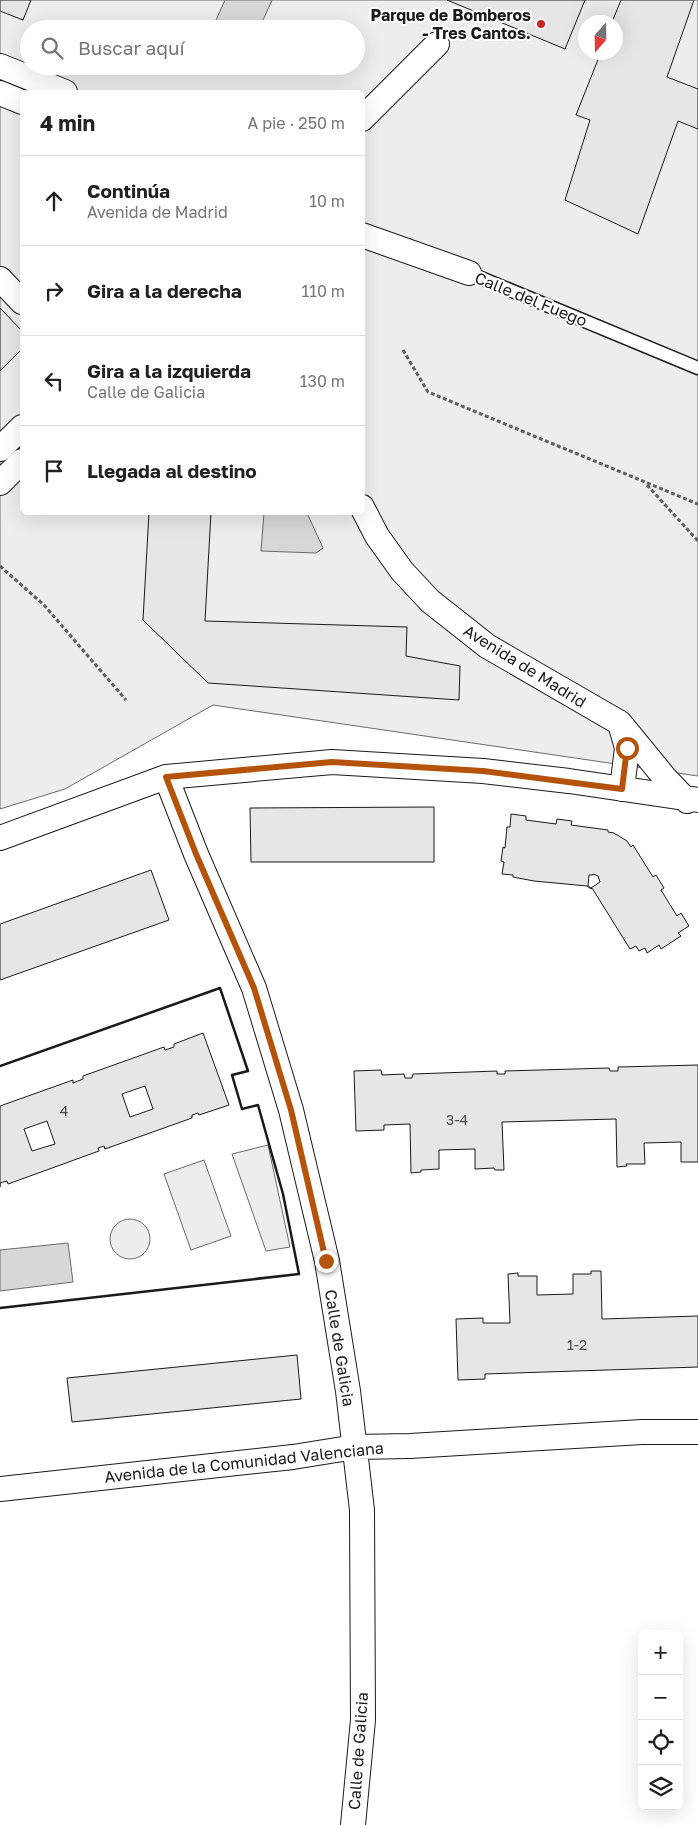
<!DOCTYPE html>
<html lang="es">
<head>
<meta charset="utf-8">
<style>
	body { margin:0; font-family:"Golos Text",sans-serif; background:#f2f2f2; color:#202124 }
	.controls { position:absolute; right:15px; bottom:15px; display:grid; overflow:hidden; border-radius:8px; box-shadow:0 5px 20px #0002 }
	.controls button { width:45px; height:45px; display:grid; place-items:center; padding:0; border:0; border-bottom:1px solid #e0e0e0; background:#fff; color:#202124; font:25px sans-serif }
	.compass { position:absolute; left:578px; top:15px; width:45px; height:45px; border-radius:50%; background:#fff; box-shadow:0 5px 20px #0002; rotate:200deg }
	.stop { position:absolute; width:15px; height:15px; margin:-11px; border:4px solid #b45309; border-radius:50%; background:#fff }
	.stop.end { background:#b45309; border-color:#fff; box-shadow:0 1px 5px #0008 }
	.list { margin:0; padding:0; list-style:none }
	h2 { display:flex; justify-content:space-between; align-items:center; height:65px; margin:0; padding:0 20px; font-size:21px }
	h2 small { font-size:16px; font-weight:400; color:#757577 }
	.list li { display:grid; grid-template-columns:32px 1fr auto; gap:15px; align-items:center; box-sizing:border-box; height:90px; padding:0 20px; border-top:1px solid #e0e0e0 }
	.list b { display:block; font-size:19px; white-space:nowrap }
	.list p { margin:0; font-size:16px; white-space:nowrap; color:#757577 }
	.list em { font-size:16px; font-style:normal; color:#757577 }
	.icon { flex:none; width:28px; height:28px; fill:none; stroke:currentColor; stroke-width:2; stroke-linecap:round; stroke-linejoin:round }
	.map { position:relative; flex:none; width:698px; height:1825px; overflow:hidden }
	.search { position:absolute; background:#fff; box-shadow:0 5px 20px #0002; left:20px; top:20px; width:345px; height:55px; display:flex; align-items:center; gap:12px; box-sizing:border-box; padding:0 18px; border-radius:28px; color:#757577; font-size:19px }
	.panel { position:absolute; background:#fff; box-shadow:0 5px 20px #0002; left:20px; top:90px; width:345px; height:425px; border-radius:8px }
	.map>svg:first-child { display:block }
	.built { fill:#ededed; stroke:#6a6a6a; fill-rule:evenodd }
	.water { fill:#d7d7d7; stroke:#6a6a6a }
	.building { fill:#e6e6e6; stroke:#1a1a1a; fill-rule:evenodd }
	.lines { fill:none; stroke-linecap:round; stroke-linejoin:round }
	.lane-casing { stroke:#1a1a1a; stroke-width:15 }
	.street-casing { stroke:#1a1a1a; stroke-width:26 }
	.path { stroke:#5f5f5f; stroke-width:3; stroke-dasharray:4 2.5; stroke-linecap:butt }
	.lane { stroke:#fff; stroke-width:12 }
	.street { stroke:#fff; stroke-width:24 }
	.wall { stroke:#1a1a1a; stroke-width:2.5 }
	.route { stroke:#b45309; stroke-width:6 }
	.poi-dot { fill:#c62828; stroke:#fff; stroke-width:2 }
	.labels { text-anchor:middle; stroke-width:4; stroke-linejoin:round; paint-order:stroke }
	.number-label { font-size:14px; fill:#4d4d4d }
	.poi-label { font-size:16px; font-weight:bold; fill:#1a1a1a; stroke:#fff; text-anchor:end }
	.street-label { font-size:16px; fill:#1a1a1a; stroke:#fff }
</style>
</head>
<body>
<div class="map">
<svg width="698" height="1825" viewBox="0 0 698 1825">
	<rect width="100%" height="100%" fill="#fff"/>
	<!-- built -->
	<path class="built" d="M0 0H698V776L213 705 65 789 0 809ZM586 22H616V52H586ZM29 29H356V66H29ZM22 92H362V512H22Z
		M268 1145 290 1247 266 1251 232 1154Z
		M204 1160 231 1236 191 1250 164 1174Z
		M110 1239a20 20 0 1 1 40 0a20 20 0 1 1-40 0Z"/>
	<!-- water -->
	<path class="water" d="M225 0H272L259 29H212Z
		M264 513H307L323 548 316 553 261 551Z
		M68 1243 73 1282 0 1291V1250Z"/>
	<!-- building -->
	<path class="building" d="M0 0H31L23 20 0 11Z
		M447 0H585L565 49Z
		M621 0H694L667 77 698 89V129L678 121 638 234 565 200 590 120 576 115 601 52H616V22H612Z
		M0 308 22 331V349L0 371Z
		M149 512H211L205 621 407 627 406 656 460 666 459 700 208 683 143 620Z
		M434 807V862H251L250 808Z
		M511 814 526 816V820L556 824 557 819 572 821 571 825 608 830V832L614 833 627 841 631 847 633 845 653 877 656 875 664 888 661 890 677 916 681 913 689 926 678 933 681 936 661 949 659 945 647 953 645 948 639 951 636 946 630 949 592 888 591 889 587 886 534 881 513 877V875L502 874 504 862 501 861 503 847 505 848 507 827H510ZM593 874 598 876 600 882 591 888 588 886 589 875H593Z
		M151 870 169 920 0 980V924Z
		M203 1033 229 1105 199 1115 198 1113 192 1115V1118L105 1149 104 1146 98 1148 99 1151 8 1184 7 1181 0 1183V1187V1106L73 1080V1083L83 1079V1076L164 1047 165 1050 174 1047V1044ZM145 1086 153 1109 130 1117 122 1094ZM47 1121 55 1144 32 1151 24 1129Z
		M698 1065V1162H681V1142L644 1143 645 1164H626L627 1166 617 1167 616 1119 502 1122 504 1170H495L494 1168 475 1169V1149L439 1150V1169L421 1170V1172L411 1173 410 1124 384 1125V1130L356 1131 354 1071 381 1070 382 1075 404 1074 405 1078H412L413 1074 497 1071V1074H505V1071L609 1068 610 1071H618V1067Z
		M591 1271H601L602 1319 698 1316V1367L485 1374V1379L458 1380 456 1319 483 1318V1323H510L508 1274 518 1273V1276H537V1295L573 1294V1274H591Z
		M297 1355 301 1399 72 1422 67 1378Z"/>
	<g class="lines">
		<!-- lane casing -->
		<g class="lane-casing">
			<path id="lane" d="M469 273 698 368"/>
		</g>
		<!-- street casing -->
		<g class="street-casing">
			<path id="street" d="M0 66 65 92
				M0 93 22 102
				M362 119 437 44
				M362 235 469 273
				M0 279 22 302
				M0 449 22 427
				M0 483 22 461
				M362 507 377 536 402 571 430 601 487 646 620 723 665 778 687 801
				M621 727 627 748 622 789
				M166 777 196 854 254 988 291 1110 327 1261 348 1391 362 1510 363 1720 353 1825
				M0 838 166 777 332 762 483 771 569 781 698 800
				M0 1489 293 1457 355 1447 410 1446 642 1432H698"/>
		</g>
		<!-- path -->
		<path class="path" d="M403 350 428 392 698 504
			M647 485 698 541
			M0 566 44 605 126 700"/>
		<!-- lane -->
		<use href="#lane" class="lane"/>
		<!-- street -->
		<use href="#street" class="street"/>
		<!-- wall -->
		<path class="wall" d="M0 1066 220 988 248 1071 232 1075 242 1109 258 1105 283 1194 299 1274 0 1308"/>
	</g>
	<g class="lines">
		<!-- route -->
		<path class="route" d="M326 1261 291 1110 254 988 196 854 166 777 332 762 483 771 622 789 627 748"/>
	</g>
	<!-- markers -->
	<circle class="poi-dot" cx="541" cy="24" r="5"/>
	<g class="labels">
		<!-- number labels -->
		<g class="number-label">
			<text x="64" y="1116">4</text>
			<text x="457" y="1125">3-4</text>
			<text x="577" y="1350">1-2</text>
		</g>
		<!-- poi labels -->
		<g class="poi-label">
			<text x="531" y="21">Parque de Bomberos<tspan x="531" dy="18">- Tres Cantos.</tspan></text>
		</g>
		<!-- street labels -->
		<g class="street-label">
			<text transform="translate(531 299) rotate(22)" y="6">Calle del Fuego</text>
			<text transform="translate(525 666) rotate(32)" y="6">Avenida de Madrid</text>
			<text transform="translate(340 1348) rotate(81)" y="6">Calle de Galicia</text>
			<text transform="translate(244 1462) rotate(-6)" y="6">Avenida de la Comunidad Valenciana</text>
			<text transform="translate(358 1751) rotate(-86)" y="6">Calle de Galicia</text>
		</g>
	</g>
</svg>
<div class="controls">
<button>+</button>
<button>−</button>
<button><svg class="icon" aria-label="locate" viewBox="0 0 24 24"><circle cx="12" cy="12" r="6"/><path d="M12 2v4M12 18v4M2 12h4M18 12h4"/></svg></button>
<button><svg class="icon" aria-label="layers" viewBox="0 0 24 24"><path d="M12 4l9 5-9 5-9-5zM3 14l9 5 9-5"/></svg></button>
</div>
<svg class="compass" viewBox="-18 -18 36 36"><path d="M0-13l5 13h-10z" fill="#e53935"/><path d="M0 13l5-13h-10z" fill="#757577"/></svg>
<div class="stop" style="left:627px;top:748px"></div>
<div class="stop end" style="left:326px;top:1261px"></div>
<div class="search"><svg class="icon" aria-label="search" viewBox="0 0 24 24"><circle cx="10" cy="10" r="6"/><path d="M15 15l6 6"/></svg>Buscar aquí</div>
<section class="panel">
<h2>4 min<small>A pie · 250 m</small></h2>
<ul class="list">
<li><svg class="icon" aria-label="ahead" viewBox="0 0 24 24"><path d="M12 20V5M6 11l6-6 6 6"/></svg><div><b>Continúa</b><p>Avenida de Madrid</p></div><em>10 m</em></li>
<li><svg class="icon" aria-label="right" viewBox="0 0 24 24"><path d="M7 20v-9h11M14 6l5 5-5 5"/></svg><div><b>Gira a la derecha</b></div><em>110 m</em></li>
<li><svg class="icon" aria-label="left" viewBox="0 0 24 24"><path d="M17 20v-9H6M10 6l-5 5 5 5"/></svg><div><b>Gira a la izquierda</b><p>Calle de Galicia</p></div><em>130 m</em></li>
<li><svg class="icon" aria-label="arrive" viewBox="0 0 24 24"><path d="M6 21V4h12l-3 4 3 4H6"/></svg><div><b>Llegada al destino</b></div></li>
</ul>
</section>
</div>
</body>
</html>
